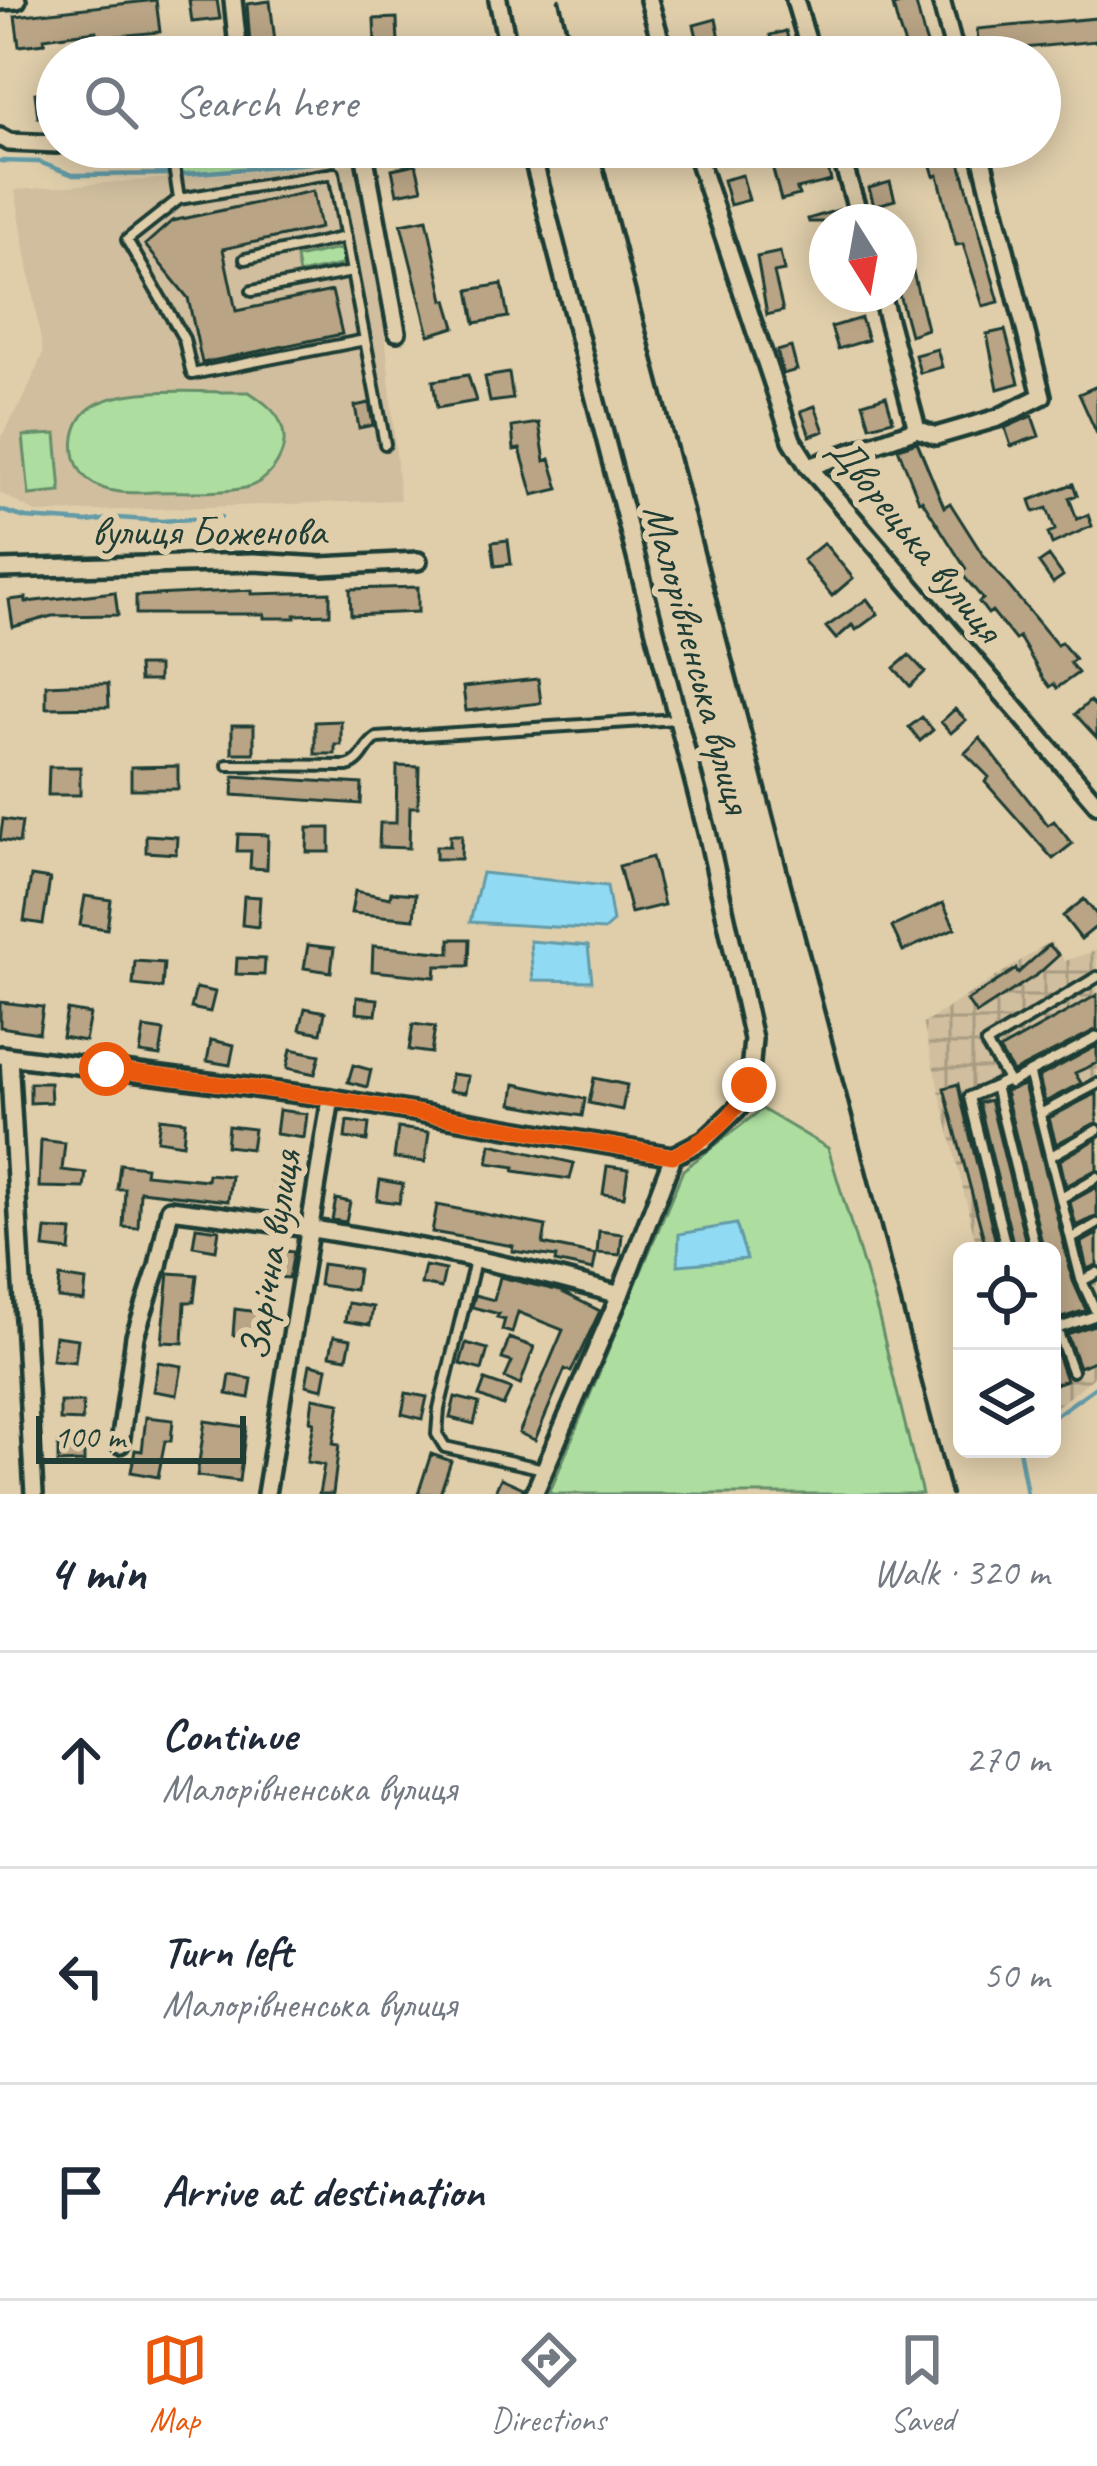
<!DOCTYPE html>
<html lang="en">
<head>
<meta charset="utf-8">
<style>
	body { margin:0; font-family:Caveat,sans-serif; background:#f6f6f7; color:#1f2937 }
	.controls { position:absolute; right:36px; bottom:36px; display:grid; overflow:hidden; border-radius:18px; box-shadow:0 6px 30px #0003 }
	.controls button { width:108px; height:108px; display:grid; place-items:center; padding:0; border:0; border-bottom:3px solid #e0e1e3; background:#fff; color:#1f2937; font:60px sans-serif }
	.compass { position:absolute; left:809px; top:204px; width:108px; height:108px; border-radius:50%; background:#fff; box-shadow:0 6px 30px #0003; rotate:169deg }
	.scale { position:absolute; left:36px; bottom:30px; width:210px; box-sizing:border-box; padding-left:12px; border:6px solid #1f3d34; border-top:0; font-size:33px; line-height:42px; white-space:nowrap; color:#1f3d34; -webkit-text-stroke:9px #e0ceab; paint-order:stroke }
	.stop { position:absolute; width:36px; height:36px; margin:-27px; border:9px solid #ea580c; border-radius:50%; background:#fff }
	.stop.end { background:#ea580c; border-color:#fff; box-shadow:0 3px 12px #0008 }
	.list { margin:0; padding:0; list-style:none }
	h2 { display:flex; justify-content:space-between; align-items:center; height:156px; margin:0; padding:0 48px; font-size:51px }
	h2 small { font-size:39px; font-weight:400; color:#747a83 }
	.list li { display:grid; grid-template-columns:78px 1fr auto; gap:36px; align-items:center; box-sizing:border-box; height:216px; padding:0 48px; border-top:3px solid #e0e1e3 }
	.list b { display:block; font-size:45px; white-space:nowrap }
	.list p { margin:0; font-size:39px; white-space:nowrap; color:#747a83 }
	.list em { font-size:39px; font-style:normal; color:#747a83 }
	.icon { flex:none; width:66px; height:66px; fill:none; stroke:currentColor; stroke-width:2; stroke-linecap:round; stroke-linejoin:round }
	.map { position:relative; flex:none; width:1097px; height:1494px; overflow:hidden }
	.search { position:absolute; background:#fff; box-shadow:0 6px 30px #0003; left:36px; right:36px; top:36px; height:132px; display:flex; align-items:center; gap:30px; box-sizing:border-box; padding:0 42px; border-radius:66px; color:#747a83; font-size:45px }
	.sheet { height:804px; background:#fff }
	nav { display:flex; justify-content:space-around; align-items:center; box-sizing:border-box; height:168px; border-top:3px solid #e0e1e3; background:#fff; font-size:33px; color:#747a83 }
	nav a { display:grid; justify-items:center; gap:6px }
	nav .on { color:#ea580c }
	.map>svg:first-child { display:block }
	.built { fill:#d0be9e }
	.industrial { fill:url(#industrial-grid) }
	.green { fill:#adde9f; stroke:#668e6a; stroke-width:3 }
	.water { fill:#91daf3; stroke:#639ba7; stroke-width:3 }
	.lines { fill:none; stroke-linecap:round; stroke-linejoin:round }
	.stream { stroke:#639ba7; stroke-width:4.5 }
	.building { fill:#b9a485; stroke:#1f3d34; stroke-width:3 }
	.service-casing { stroke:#1f3d34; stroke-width:16 }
	.minor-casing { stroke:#1f3d34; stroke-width:24 }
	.service { stroke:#e0ceab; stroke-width:8 }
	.minor { stroke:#e0ceab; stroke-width:15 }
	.rail { stroke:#1f3d34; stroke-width:4.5 }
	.route { stroke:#ea580c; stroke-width:15 }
	.labels { text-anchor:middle; stroke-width:12; stroke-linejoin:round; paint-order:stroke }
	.street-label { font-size:42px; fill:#1f3d34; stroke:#e0ceab }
</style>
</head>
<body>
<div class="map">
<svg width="1097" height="1494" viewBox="0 0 1097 1494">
	<defs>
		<pattern id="industrial-grid" width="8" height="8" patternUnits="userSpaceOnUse" patternTransform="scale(3)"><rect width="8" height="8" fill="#d0be9e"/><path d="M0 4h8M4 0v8" fill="none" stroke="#a89c82"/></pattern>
	</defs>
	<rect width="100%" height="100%" fill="#e0ceab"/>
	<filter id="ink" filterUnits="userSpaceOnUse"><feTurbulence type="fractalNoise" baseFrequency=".00833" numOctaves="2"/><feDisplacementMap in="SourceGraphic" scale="24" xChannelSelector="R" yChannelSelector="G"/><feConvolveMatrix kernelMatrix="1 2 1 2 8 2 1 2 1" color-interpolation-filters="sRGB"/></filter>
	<g filter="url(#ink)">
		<!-- built -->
		<path class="built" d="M355 164 386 341 400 500 37 513 0 493V439L25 396 43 353 15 190Z"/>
		<!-- industrial -->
		<path class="industrial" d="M1051 941 1065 961 1097 950V1375L1052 1410V1251H978L923 1024Z"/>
		<!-- green -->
		<path class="green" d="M345 147 355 159 181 174V161L193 149Z
			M339 249 345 256 341 265 299 274 296 258Z
			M249 392C261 400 276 410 281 424 292 451 271 481 245 488 217 494 182 491 153 492 133 493 109 495 91 482 66 464 68 420 95 405 131 385 207 393 249 392Z
			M56 434 61 492 29 495 23 436Z
			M762 1109 828 1148 878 1314 922 1494H549L683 1170Z"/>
		<!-- water -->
		<path class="water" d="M482 873 607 886 613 922 604 930 470 922Z
			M530 941 588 946 592 981 533 980Z
			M736 1224 747 1259 678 1265 679 1234Z"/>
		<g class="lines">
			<!-- stream -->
			<path class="stream" d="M0 161 39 162 73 175 188 174 333 161
				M0 510 26 518 87 522 118 518 162 521 221 517
				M1052 1418 1097 1386
				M1019 1449 1027 1494"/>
		</g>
		<!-- building -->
		<path class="building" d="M156 0 160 32 96 38V31L44 38 45 43 19 46 15 16Z
			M189 0H217L220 19 192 22Z
			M915 0 924 35 931 57H909L898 25 893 6Z
			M270 1 277 57H251L247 4Z
			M397 18 398 44 375 45 374 19Z
			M1097 18V41L1003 50 1004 57H979L977 29Z
			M716 19 724 57H702L694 25Z
			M786 31 793 57H776L770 35Z
			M221 45 222 57H184V49Z
			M55 91 57 115 38 117 35 93Z
			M767 147H786L791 164 825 156 831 181 797 189 799 195 781 200Z
			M851 147H878L881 158 857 165Z
			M956 148 999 302 983 306 963 244 956 245 938 175 934 176 928 156Z
			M416 164 422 189 397 194 392 169Z
			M742 175 749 200 730 205 723 180Z
			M890 182 895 200 874 206 869 188Z
			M313 191 320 228 223 249 236 311 332 291 342 334 202 363 188 298 145 245 172 221Z
			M841 209 845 222H809L808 219Z
			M427 219 444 300H447L455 327 429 335 401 224Z
			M780 252 784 271 774 273 783 311 767 315 757 257Z
			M913 272 927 329 910 335 899 294V276Z
			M502 284 508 317 475 323 469 290Z
			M861 318 868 340 838 349 831 327Z
			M1005 330 1019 383 998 389 987 334Z
			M791 347 797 370 783 374 777 351Z
			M937 349 942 367 920 373 915 355Z
			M509 373 513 399 490 402 485 377Z
			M468 375 476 401 437 408 433 381Z
			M1097 386V434L1079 394Z
			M886 396 893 420 870 426 863 403Z
			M369 403 373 425 359 428 355 406Z
			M815 406 824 431 810 436 801 411Z
			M1032 416 1039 436 1011 446 1005 428Z
			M539 423 545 461 550 459 559 489 533 495 520 449 514 450 512 427Z
			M917 442 944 507 950 503 983 555 1057 645 1061 642 1075 659 1070 663 1078 673 1057 688 1054 684 1050 687 1043 678 1019 637 1015 640 992 611 988 614 979 602 983 599 961 573 966 569 922 500 919 501 898 448Z
			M1073 484 1077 495 1069 498 1077 519 1088 515 1092 526 1052 544 1048 533 1055 530 1047 508 1034 512 1030 500Z
			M508 540 511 564 495 566 492 542Z
			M824 543 853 578 832 596 803 560Z
			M1049 556 1063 576 1053 583 1039 563Z
			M418 587V612L351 615 350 589Z
			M252 590V594L330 592V614L295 615V618H264V614H136V596Z
			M115 592 118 615 52 616 13 627 9 600 26 598V602Z
			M867 599 878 614 856 630 852 625 836 639 826 627Z
			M909 655 925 672 910 686 894 668Z
			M138 666H158V681H139Z
			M538 679 541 703 466 711 463 687Z
			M68 684H108L109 707 46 708V685Z
			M1090 701 1097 708V738L1075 714Z
			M955 709 966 720 951 733 941 722Z
			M922 717 933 730 920 741 909 727Z
			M341 721V745H335V754H315V722Z
			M232 725H254V753H232Z
			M980 738 1048 825 1054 821 1072 844 1053 859 985 782 989 777 965 753Z
			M178 766V789H131V767Z
			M397 766 419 767 418 807H410L409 848 379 847 380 823H396Z
			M49 767H80V795H48Z
			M234 776 362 784 361 804 233 795Z
			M3 819 22 822 19 843 0 840Z
			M308 828H330V852H307Z
			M238 834 268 835 267 869 250 868 251 851H237Z
			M146 835 177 837 176 854 146 852Z
			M450 835H462L461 859H436V846H450Z
			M652 857 664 905 631 913 619 866Z
			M31 876 50 879 43 924 24 921Z
			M355 891 390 898 391 892 416 894 414 919 351 913Z
			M85 896 111 900 107 929 80 925Z
			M244 896 260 897 258 927 242 925Z
			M1084 899 1097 915V926L1081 939 1063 916Z
			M943 903 955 928 903 951 892 927Z
			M450 939H470L469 966H436L435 977 372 971 373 946 450 953Z
			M308 945 334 948 331 972 304 968Z
			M1049 945 1059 955 1038 974 976 1014 967 1001 1016 969 1018 973Z
			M237 958 265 959 264 975 236 974Z
			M135 961 164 963 162 988 133 985Z
			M196 988 215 992 210 1012 191 1008Z
			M1097 995V1029L1013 1072 999 1050Z
			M357 997 378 999 376 1015 356 1013Z
			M0 1002 43 1007 39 1033 0 1027Z
			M305 1008 325 1012 321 1033 300 1029Z
			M67 1010 90 1014 85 1041 62 1037Z
			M413 1024 435 1027 431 1053 409 1050Z
			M144 1028 164 1031 160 1056 140 1053Z
			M211 1040 234 1045 230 1065 207 1061Z
			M1097 1046V1063L1075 1073 1081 1083 1045 1102 1039 1077Z
			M291 1049 320 1055 315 1074 287 1068Z
			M353 1065 371 1070 367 1087 348 1082Z
			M451 1074 468 1076 465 1093 449 1091Z
			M594 1078 627 1085 622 1110 589 1103Z
			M30 1083H50L51 1102 30 1103Z
			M515 1084 585 1099 582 1116 512 1104Z
			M958 1084 961 1099 998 1251H987L944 1088Z
			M1024 1085 1073 1281 1086 1310 1062 1318 1052 1308V1251H1044L1005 1091Z
			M1097 1093V1122L1056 1144 1049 1118Z
			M990 1100 1028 1251H1015L979 1103Z
			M279 1110 307 1114 304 1138 276 1134Z
			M160 1118 185 1121 183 1144 157 1140Z
			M347 1121 369 1124 367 1141 345 1138Z
			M228 1126 254 1129 251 1149 226 1146Z
			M398 1128 429 1132 425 1162 394 1158Z
			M1097 1139V1169L1066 1186 1060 1160Z
			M41 1140 65 1143 62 1170 86 1173 84 1188 39 1187Z
			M491 1144 574 1163 570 1179 514 1171 515 1167 488 1163Z
			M120 1164 146 1167 145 1174 207 1180 208 1174 231 1176 228 1201 140 1191 138 1228 123 1227 125 1189H117Z
			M607 1166 628 1169 624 1197 603 1194Z
			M276 1172 296 1176 293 1193 273 1189Z
			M380 1180 403 1184 399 1203 377 1200Z
			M1097 1187V1216L1076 1226 1070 1202Z
			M336 1199 350 1202 346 1222 332 1220Z
			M437 1205 546 1226 543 1244 596 1255 593 1270 555 1262 556 1257 512 1251 513 1246 432 1232Z
			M196 1227 219 1230 216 1250 193 1246Z
			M46 1229 72 1231 70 1251 44 1248Z
			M599 1231 622 1234 620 1255 597 1253Z
			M1097 1234V1265L1087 1269 1081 1243Z
			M277 1250 294 1252 289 1278 273 1277Z
			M322 1264 358 1269 355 1290 319 1285Z
			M425 1266 445 1270 441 1288 421 1284Z
			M169 1273 197 1275 194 1302H185L183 1343 162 1342Z
			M60 1277 86 1281 84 1301 58 1298Z
			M500 1277 560 1291 600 1311 571 1372 565 1369 535 1440 519 1433 563 1330 518 1312 512 1333 502 1330 505 1319 497 1317 499 1314 472 1307 475 1295 494 1300Z
			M348 1303 373 1307 370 1325 345 1321Z
			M235 1309 258 1312 255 1337 233 1335Z
			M1097 1324V1360L1079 1367 1067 1334Z
			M55 1336 78 1339 75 1362 52 1360Z
			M334 1336 351 1339 347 1358 330 1355Z
			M509 1338 534 1347 520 1385 505 1378 512 1362 502 1359Z
			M1052 1340 1066 1380 1052 1385Z
			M466 1343 488 1349 482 1370 460 1364Z
			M158 1362 182 1366 177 1395 153 1391Z
			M310 1364 327 1368 323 1389 306 1385Z
			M230 1375 252 1379 249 1398 227 1394Z
			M485 1380 511 1389 503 1406 479 1396Z
			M406 1393 427 1397 422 1419 402 1414Z
			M455 1397 479 1403 474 1424 450 1418Z
			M313 1398 340 1403 333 1444 339 1445 333 1494H319L324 1465 307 1462 314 1422 310 1421Z
			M60 1402H83L82 1421 60 1420Z
			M146 1417 173 1420 171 1441H165L158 1477 131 1472 135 1450 142 1451Z
			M205 1421 246 1427 239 1481 197 1476Z
			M84 1441V1462L58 1463V1442Z
			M431 1454 451 1461 440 1494H418Z
			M501 1478 523 1488 522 1494H494Z"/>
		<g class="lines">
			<!-- service casing -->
			<g class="service-casing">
				<path id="service" d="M171 147 179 199
					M245 259 346 237
					M352 272 385 444
					M252 291 352 272 334 173 179 199 127 240 184 339 192 374 365 340
					M228 765 347 766C363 762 364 746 377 738L677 719
					M1097 977 986 1044 1010 1083 1097 1037
					M1030 1075 1081 1279 1097 1314
					M1008 1080 995 1086 1036 1251
					M995 1086 969 1097 1007 1251
					M1042 1113 1097 1084
					M1051 1156 1097 1130
					M1063 1197 1097 1177
					M1073 1238 1097 1224
					M475 1261 439 1409 437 1434 445 1447 544 1469
					M1082 1281 1097 1273
					M1052 1316 1072 1371
					M1053 1330 1097 1315"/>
			</g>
			<!-- minor casing -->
			<g class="minor-casing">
				<path id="minor" d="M233 0 239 57
					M498 0 510 57
					M649 0 665 57
					M795 0 812 57
					M941 0 956 57
					M0 1 17 0
					M0 137 9 142 57 144
					M363 147 397 332
					M530 147 707 832 753 1039 749 1085 739 1107 704 1140 673 1156
					M694 147 792 440 809 467 1097 804
					M838 147 861 222
					M881 294 917 429
					M809 467 917 429 936 436 998 418 1042 396 979 147
					M0 569 254 562 322 566 418 561
					M0 1055 331 1098 673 1156 620 1295 534 1494
					M9 1057 34 1494
					M120 1444 135 1336 158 1266 170 1209C321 1228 473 1253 620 1295
					M266 1494 331 1098"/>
			</g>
			<!-- service -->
			<use href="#service" class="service"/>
			<!-- minor -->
			<use href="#minor" class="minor"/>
			<!-- rail -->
			<path class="rail" d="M559 0 574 57
				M598 147 951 1494"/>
		</g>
	</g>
	<g class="lines" filter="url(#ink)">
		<!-- route -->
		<path class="route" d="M106 1069 331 1098 673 1156C707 1139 733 1121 749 1085"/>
	</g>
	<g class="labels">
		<!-- street labels -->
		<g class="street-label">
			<text x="209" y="545">вулиця Боженова</text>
			<text transform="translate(917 538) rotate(51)" y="15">Дворецька вулиця</text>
			<text transform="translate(699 658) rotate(75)" y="15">Малорівненська вулиця</text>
			<text transform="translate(269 1255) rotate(-81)" y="15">Зарічна вулиця</text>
		</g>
	</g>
</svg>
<div class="controls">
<button><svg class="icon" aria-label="locate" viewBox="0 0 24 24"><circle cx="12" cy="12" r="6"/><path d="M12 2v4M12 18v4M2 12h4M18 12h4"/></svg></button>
<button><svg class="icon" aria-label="layers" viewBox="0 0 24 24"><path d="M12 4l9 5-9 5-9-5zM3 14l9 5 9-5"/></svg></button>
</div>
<svg class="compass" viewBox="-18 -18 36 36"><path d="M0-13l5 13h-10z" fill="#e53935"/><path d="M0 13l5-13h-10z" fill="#747a83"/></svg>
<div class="scale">100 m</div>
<div class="stop" style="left:106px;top:1069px"></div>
<div class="stop end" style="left:749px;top:1085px"></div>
<div class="search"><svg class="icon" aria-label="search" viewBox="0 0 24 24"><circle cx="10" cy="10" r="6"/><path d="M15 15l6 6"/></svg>Search here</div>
</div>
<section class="sheet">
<h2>4 min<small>Walk · 320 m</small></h2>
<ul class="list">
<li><svg class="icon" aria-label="ahead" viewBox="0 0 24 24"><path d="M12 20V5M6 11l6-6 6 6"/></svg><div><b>Continue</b><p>Малорівненська вулиця</p></div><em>270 m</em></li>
<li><svg class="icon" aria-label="left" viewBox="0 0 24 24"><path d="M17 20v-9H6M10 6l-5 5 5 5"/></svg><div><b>Turn left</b><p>Малорівненська вулиця</p></div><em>50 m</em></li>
<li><svg class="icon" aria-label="arrive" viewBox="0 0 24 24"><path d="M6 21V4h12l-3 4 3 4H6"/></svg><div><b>Arrive at destination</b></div></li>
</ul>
</section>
<nav>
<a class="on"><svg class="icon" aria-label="map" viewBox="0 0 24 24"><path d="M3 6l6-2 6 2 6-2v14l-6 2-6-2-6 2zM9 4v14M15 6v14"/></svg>Map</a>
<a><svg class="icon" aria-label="directions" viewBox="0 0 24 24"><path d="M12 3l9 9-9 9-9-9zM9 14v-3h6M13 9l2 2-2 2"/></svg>Directions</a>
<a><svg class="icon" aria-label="saved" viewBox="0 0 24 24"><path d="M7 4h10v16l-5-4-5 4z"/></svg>Saved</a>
</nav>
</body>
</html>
